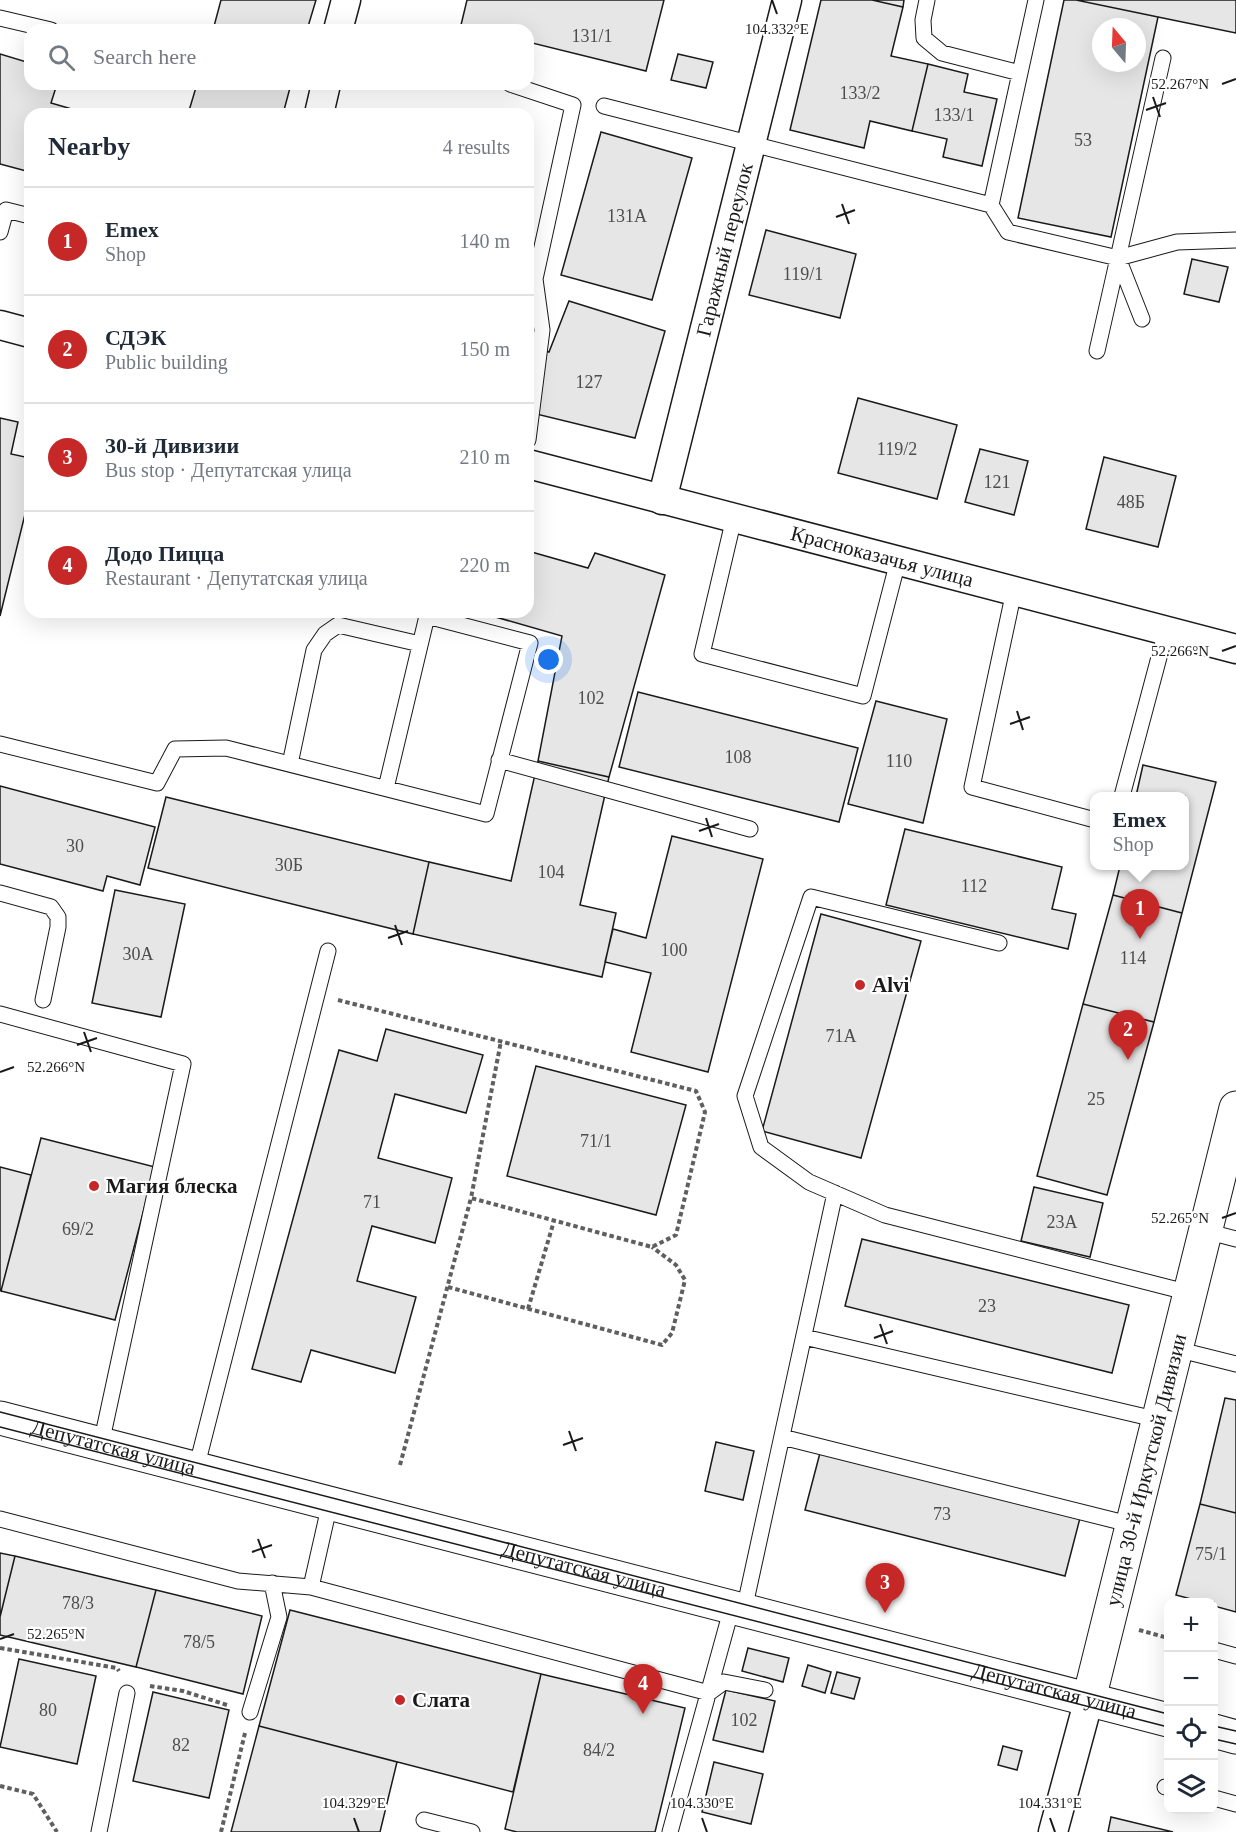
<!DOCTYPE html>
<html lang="en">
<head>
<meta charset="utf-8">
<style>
	body { margin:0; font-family:Georgia,serif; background:#f2f2f3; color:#1f2937 }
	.controls { position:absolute; right:18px; bottom:18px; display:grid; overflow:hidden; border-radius:12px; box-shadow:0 6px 24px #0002 }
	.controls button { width:54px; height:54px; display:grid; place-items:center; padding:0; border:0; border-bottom:2px solid #e0e1e3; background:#fff; color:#1f2937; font:30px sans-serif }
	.compass { position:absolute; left:1092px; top:18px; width:54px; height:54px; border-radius:50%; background:#fff; box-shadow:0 6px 24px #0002; rotate:341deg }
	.you { position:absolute; left:549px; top:660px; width:21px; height:21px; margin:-15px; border:4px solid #fff; border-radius:50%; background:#1a73e8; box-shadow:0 0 0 9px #1a73e833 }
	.badge { display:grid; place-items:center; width:39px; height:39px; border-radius:50%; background:#c62828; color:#fff; font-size:20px; font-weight:700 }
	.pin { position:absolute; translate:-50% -50px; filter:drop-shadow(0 2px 3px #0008) }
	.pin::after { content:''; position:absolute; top:32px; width:21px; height:18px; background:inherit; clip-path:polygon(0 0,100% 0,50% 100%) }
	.popup { position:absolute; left:1090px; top:792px; width:99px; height:78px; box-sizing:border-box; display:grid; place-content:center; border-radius:12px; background:#fff; filter:drop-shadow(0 2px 4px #0005); font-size:20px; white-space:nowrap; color:#747a83 }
	.popup b { font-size:22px; color:#1f2937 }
	.popup::after { content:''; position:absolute; left:50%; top:100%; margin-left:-12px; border:12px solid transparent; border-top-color:#fff }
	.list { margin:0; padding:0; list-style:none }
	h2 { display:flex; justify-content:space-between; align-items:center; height:78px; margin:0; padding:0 24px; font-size:26px }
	h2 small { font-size:20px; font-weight:400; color:#747a83 }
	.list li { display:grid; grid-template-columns:39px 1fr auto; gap:18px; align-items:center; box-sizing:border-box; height:108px; padding:0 24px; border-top:2px solid #e0e1e3 }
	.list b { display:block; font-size:22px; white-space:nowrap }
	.list p { margin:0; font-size:20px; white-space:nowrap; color:#747a83 }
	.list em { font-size:20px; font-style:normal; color:#747a83 }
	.icon { flex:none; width:33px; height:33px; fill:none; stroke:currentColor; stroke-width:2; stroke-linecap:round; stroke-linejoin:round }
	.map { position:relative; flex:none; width:1236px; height:1832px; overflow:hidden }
	.search { position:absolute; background:#fff; box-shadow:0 6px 24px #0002; left:24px; top:24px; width:510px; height:66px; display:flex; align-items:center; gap:15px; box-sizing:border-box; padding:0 21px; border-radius:18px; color:#747a83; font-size:22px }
	.panel { position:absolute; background:#fff; box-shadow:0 6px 24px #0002; left:24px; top:108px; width:510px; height:510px; border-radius:18px }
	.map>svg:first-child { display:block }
	.building { fill:#e6e6e6; stroke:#1a1a1a; stroke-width:1.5; fill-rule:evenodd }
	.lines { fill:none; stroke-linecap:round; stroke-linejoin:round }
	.service-casing { stroke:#1a1a1a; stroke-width:17 }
	.minor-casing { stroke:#1a1a1a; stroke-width:31 }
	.tertiary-casing { stroke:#1a1a1a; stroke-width:35 }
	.secondary-casing { stroke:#1a1a1a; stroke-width:35 }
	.path { stroke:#5f5f5f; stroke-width:4; stroke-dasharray:4.5 3; stroke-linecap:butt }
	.service { stroke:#fff; stroke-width:15 }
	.minor { stroke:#fff; stroke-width:28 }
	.tertiary { stroke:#fff; stroke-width:33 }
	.secondary { stroke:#fff; stroke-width:33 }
	.tram { stroke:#1a1a1a; stroke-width:1.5 }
	.ticks { fill:none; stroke:#1a1a1a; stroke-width:2 }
	.poi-dot { fill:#c62828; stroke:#fff; stroke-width:2 }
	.labels { text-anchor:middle; stroke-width:4.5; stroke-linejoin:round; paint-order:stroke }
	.number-label { font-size:18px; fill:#4d4d4d }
	.street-label { font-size:21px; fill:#1a1a1a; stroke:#fff }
	.poi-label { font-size:21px; font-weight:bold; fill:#1a1a1a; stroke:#fff; text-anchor:start }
	.ticks-label { font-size:15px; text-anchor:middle; fill:#1a1a1a; stroke:#fff; stroke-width:4.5; stroke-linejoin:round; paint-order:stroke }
</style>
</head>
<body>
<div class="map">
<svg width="1236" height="1832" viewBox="0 0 1236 1832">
	<rect width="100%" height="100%" fill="#fff"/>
	<!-- building -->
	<path class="building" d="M221 0H316L307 30H213Z
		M467 0H664L646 71 528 42V30H482L461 25Z
		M821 0H872L903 7 891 56 928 64 912 131 870 121 864 148 790 130Z
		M872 0H904L903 7Z
		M1064 0H1076L1158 17 1111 237 1018 218ZM1101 27H1137V63H1101Z
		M1076 0H1236V33L1158 17Z
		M0 54 30 63V84H57L51 103 89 114H30V172L0 164Z
		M678 54 713 62 706 88 671 80Z
		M928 64 968 74 964 92 997 99 982 166 943 157 947 139 912 131Z
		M197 84H291L283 114H188Z
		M601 132 692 158 652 300 561 275Z
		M766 230 856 254 840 318 749 295Z
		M1192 259 1228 267 1219 302 1184 294Z
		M569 301 665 331 635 438 528 412V346L549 352Z
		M858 398 957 425 937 499 838 473Z
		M0 418 18 422 11 454 30 458V494L0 616Z
		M980 449 1028 461 1014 515 965 502Z
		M1104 457 1176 476 1158 547 1086 529Z
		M528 551 588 568 595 553 665 575 609 777 538 761 562 636 478 612H528Z
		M638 692 858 748 839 822 619 767Z
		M876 701 947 719 923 823 848 804Z
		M538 761 609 777 580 905 616 913 602 977 413 934 429 862 511 881Z
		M1143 765 1216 782 1182 913 1113 895 1120 866H1185V796H1136Z
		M0 786 155 827 140 885 107 876 103 891 0 864Z
		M166 797 429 862 413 934 148 868Z
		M905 829 1062 867 1052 909 1076 914 1068 949 886 905Z
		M672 836 763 859 708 1072 631 1052 651 973 605 962 613 929 646 938Z
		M115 890 185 904 161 1017 92 1003Z
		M1113 895 1182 913 1154 1022 1083 1004Z
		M821 914 921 941 861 1158 762 1131Z
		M1083 1004 1154 1022 1107 1195 1037 1176Z
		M386 1029 483 1055 466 1113 395 1094 378 1158 452 1178 435 1243 372 1226 357 1281 416 1297 395 1373 311 1350 301 1382 252 1369 339 1050 377 1061Z
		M536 1066 686 1105 656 1215 507 1176Z
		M41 1138 155 1167 115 1320 1 1291Z
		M0 1167 31 1175 1 1291 0 1290Z
		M1034 1187 1103 1203 1090 1257 1021 1241Z
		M862 1239 1129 1305 1112 1373 845 1306Z
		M1225 1398 1236 1400V1513L1200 1504Z
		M716 1442 754 1451 743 1500 705 1491Z
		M820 1453 1080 1518 1065 1576 805 1510Z
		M1200 1504 1236 1513V1612L1214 1606V1602H1202L1176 1595Z
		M0 1553 15 1556 0 1617Z
		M15 1556 156 1590 136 1667 0 1635V1617Z
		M156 1590 262 1616 243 1694 136 1667Z
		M290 1610 541 1674 513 1792 259 1726Z
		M748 1648 789 1658 783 1682 742 1671Z
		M19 1659 96 1676 77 1764 0 1747Z
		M808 1665 831 1672 825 1693 802 1686Z
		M837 1672 860 1678 854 1699 831 1693Z
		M541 1674 685 1708 655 1832H517L505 1829Z
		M726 1690 775 1701 763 1752 713 1740Z
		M153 1692 229 1710 209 1798 133 1781Z
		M259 1726 397 1762 380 1832H231Z
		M1003 1746 1022 1751 1017 1770 998 1765Z
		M714 1762 763 1774 751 1824 702 1812Z
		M1111 1817 1173 1832H1108Z"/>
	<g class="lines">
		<!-- service casing -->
		<g class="service-casing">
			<path id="service" d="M927 0 923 20 924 38 942 53 1020 73
				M0 18 51 30
				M510 84 573 105 535 279 528 277
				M604 106 991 205 1008 232 1118 258 1163 58
				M991 205 1036 0
				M0 232 6 210 30 216
				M1118 258 1177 242 1236 240
				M1118 258 1142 319
				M1097 351 1118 258
				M528 440 542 330 535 279
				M734 518 702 654 863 696 898 561
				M1014 591 972 787 1095 820
				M0 744 157 783 175 749 226 748 486 814 530 643 427 616 428 612
				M499 760 750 829
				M290 764 314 650 325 634 338 625 420 644
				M386 788 427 616
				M1122 796 1166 631
				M0 893 51 907 58 917V927L43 1000
				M999 943 811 897 745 1096 761 1147 809 1182 885 1215 1190 1293
				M0 1014 183 1064 101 1444
				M1205 1231 1236 1239
				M804 1337 1159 1420
				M1176 1349 1236 1364
				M782 1437 1133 1525
				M196 1469 328 951
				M330 1503 311 1587 709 1693 724 1682 765 1690
				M0 1519 238 1581 311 1587
				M744 1610 835 1193
				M1214 1650 1236 1656
				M250 1712 279 1617 272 1583
				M1165 1787H1168
				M1214 1798 1236 1804
				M424 1820 472 1832
				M99 1832 127 1693
				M670 1832 732 1607"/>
		</g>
		<!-- minor casing -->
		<g class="minor-casing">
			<g id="minor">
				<path d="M338 30 346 0"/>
				<path d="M319 114 326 84"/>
				<path d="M0 325 30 333"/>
				<path id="s1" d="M528 464 1236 649"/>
				<path id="s2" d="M662 500 787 0"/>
				<path d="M1053 1832 1089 1699"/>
			</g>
		</g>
		<!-- tertiary casing -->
		<g class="tertiary-casing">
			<g id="tertiary">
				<path id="s3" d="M1089 1699 1236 1108"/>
			</g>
		</g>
		<!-- secondary casing -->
		<g class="secondary-casing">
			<g id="secondary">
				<path id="s4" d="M0 1418 1168 1720"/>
				<path d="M1214 1731 1236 1737"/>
			</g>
		</g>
		<!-- path -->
		<path class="path" d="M338 1000 696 1091 705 1112 676 1235 652 1247 471 1198 501 1041
			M448 1287 662 1345 672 1333 685 1280 676 1265 652 1247
			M528 1309 554 1221
			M400 1465 471 1198
			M1139 1630 1168 1638
			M0 1648 117 1668 119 1671
			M150 1686 183 1691 227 1705
			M0 1786 33 1794 57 1832
			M221 1832 245 1733"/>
		<!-- service -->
		<use href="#service" class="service"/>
		<!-- minor -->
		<use href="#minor" class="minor"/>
		<!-- tertiary -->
		<use href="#tertiary" class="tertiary"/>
		<!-- secondary -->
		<use href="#secondary" class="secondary"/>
		<!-- tram -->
		<path class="tram" d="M0 1412 1168 1714
			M0 1427 1168 1727
			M1214 1726 1236 1731
			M1214 1739 1236 1744"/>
	</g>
	<!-- ticks -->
	<path class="ticks" d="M772 0 777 14M1222 84 1236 79M1153 97 1160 117M1146 110 1166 103M842 204 849 224M836 217 855 210M1222 651 1236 646M1017 711 1023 730M1010 724 1030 717M706 818 712 837M699 831 719 824M395 925 402 945M388 938 408 931M84 1032 91 1052M77 1045 97 1038M0 1072 14 1067M1222 1218 1236 1213M880 1324 887 1344M874 1338 893 1331M569 1431 576 1451M563 1445 583 1438M258 1539 265 1558M252 1552 272 1545M0 1639 14 1634M354 1818 359 1832M702 1818 707 1832M1050 1818 1055 1832"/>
	<!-- markers -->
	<g class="poi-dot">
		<circle cx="860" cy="985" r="6"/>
		<circle cx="94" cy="1186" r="6"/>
		<circle cx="400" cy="1700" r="6"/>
	</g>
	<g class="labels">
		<!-- number labels -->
		<g class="number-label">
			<text x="592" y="42">131/1</text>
			<text x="860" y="99">133/2</text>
			<text x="954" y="121">133/1</text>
			<text x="1083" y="146">53</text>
			<text x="627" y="222">131А</text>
			<text x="803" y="280">119/1</text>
			<text x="589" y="388">127</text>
			<text x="897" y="455">119/2</text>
			<text x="997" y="488">121</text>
			<text x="1131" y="508">48Б</text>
			<text x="591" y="704">102</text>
			<text x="738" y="763">108</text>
			<text x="899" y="767">110</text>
			<text x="75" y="852">30</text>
			<text x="289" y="871">30Б</text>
			<text x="551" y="878">104</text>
			<text x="974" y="892">112</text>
			<text x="674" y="956">100</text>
			<text x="138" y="960">30А</text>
			<text x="1133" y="964">114</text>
			<text x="841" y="1042">71А</text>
			<text x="1096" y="1105">25</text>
			<text x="596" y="1147">71/1</text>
			<text x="372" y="1208">71</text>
			<text x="1062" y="1228">23А</text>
			<text x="78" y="1235">69/2</text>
			<text x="987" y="1312">23</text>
			<text x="942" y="1520">73</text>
			<text x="1211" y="1560">75/1</text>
			<text x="78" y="1609">78/3</text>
			<text x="199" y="1648">78/5</text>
			<text x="48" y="1716">80</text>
			<text x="744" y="1726">102</text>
			<text x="181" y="1751">82</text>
			<text x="599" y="1756">84/2</text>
		</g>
		<!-- street labels -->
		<g class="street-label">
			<text dy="7" stroke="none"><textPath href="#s2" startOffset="258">Гаражный переулок</textPath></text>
			<text dy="7" stroke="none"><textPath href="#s1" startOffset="366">Красноказачья улица</textPath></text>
			<text dy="7" stroke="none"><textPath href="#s4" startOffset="117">Депутатская улица</textPath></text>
			<text dy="7" stroke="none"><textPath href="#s3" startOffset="236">улица 30-й Иркутской Дивизии</textPath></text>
			<text dy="7" stroke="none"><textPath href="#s4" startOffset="603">Депутатская улица</textPath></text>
			<text dy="7" stroke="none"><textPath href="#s4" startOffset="1089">Депутатская улица</textPath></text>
		</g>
		<!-- poi labels -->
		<g class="poi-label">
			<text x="872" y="992">Alvi</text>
			<text x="106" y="1193">Магия блеска</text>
			<text x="412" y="1707">Слата</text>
		</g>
	</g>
	<g class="ticks-label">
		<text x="777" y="34">104.332°E</text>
		<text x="1180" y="89">52.267°N</text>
		<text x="1180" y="656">52.266°N</text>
		<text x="56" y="1072">52.266°N</text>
		<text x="1180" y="1223">52.265°N</text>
		<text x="56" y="1639">52.265°N</text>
		<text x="354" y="1808">104.329°E</text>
		<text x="702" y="1808">104.330°E</text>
		<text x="1050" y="1808">104.331°E</text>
	</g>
</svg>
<div class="controls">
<button>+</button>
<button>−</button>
<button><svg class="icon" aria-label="locate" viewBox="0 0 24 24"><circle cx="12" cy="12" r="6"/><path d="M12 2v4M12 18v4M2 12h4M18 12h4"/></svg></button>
<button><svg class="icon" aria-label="layers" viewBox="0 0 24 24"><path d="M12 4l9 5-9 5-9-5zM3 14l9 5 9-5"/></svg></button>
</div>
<svg class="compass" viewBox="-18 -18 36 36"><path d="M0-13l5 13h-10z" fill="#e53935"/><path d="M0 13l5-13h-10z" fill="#747a83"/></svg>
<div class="you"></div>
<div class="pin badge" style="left:1140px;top:939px">1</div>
<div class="popup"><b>Emex</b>Shop</div>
<div class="pin badge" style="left:1128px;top:1060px">2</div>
<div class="pin badge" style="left:885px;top:1613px">3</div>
<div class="pin badge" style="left:643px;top:1714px">4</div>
<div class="search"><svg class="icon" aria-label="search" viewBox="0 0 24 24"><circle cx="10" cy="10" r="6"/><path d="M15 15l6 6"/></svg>Search here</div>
<section class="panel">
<h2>Nearby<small>4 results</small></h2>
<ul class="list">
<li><span class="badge">1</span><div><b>Emex</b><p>Shop</p></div><em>140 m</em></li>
<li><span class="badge">2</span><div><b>СДЭК</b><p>Public building</p></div><em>150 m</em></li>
<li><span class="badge">3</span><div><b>30-й Дивизии</b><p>Bus stop · Депутатская улица</p></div><em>210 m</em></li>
<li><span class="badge">4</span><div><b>Додо Пицца</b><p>Restaurant · Депутатская улица</p></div><em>220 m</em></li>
</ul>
</section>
</div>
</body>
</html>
